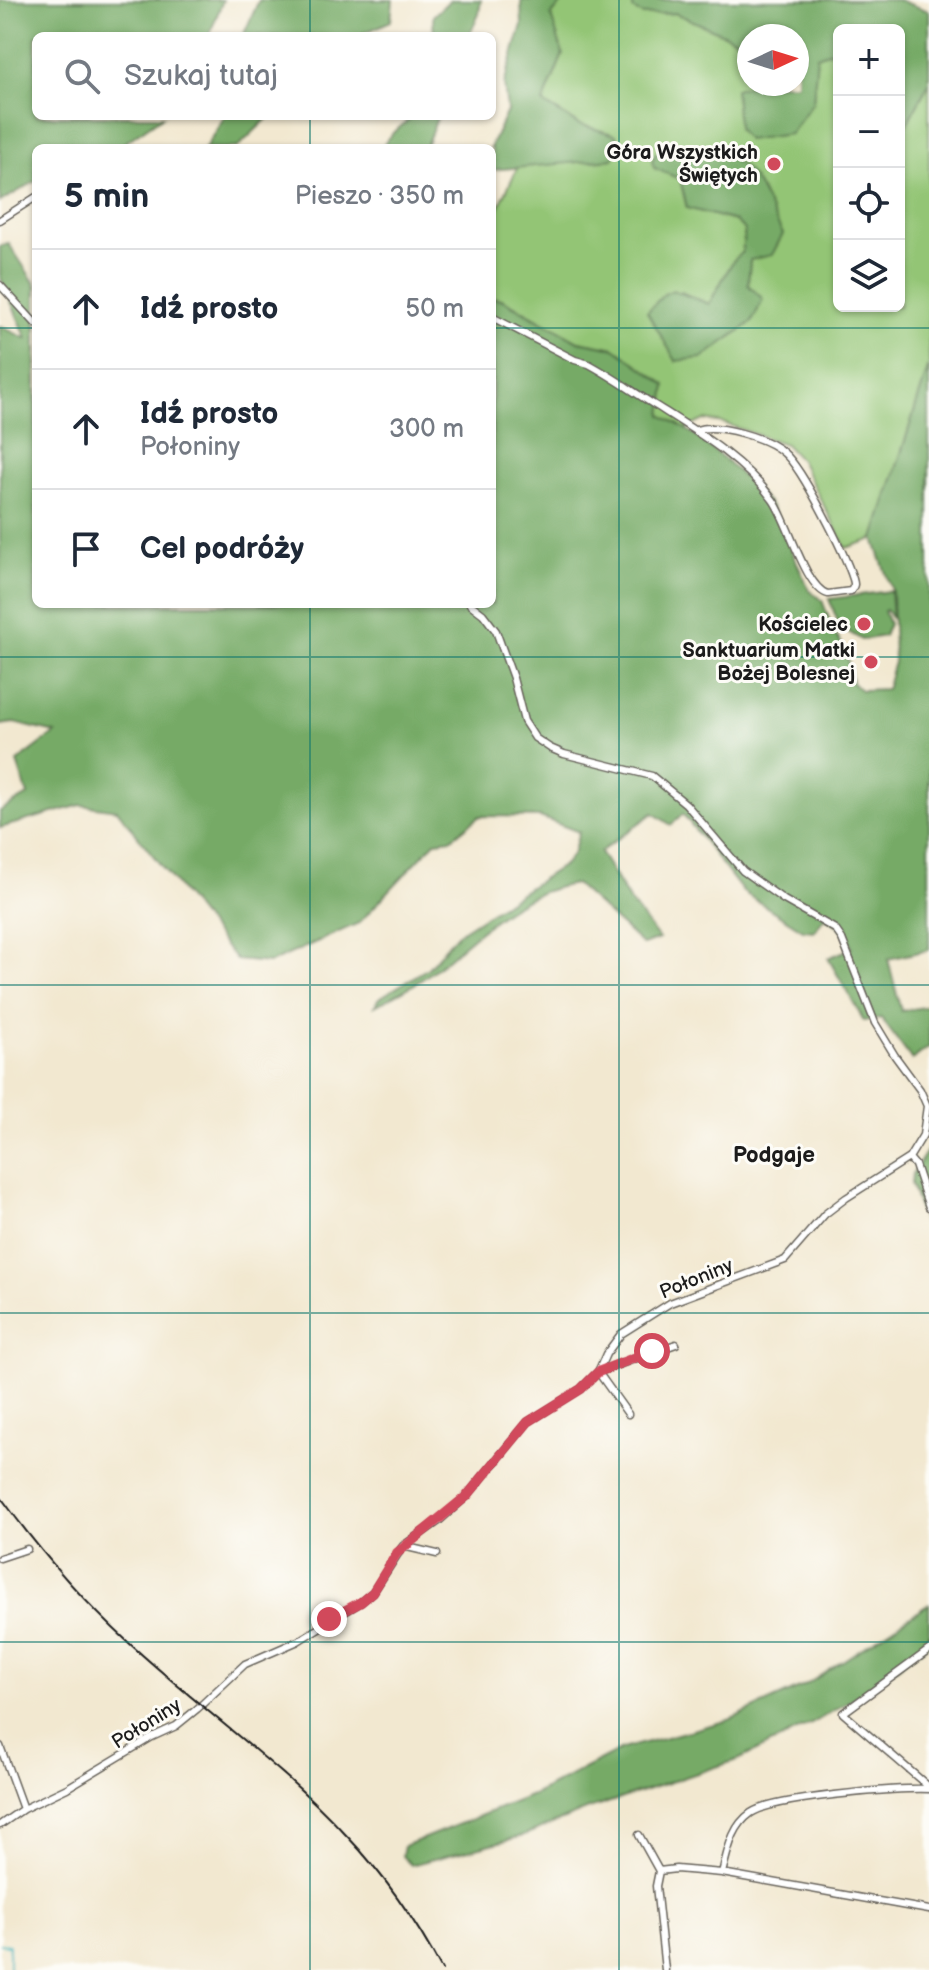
<!DOCTYPE html>
<html lang="pl">
<head>
<meta charset="utf-8">
<style>
	body { margin:0; font-family:"Balsamiq Sans",sans-serif; background:#f6f6f7; color:#1f2937 }
	.controls { position:absolute; right:24px; top:24px; display:grid; overflow:hidden; border-radius:12px; box-shadow:0 2px 6px #0004 }
	.controls button { width:72px; height:72px; display:grid; place-items:center; padding:0; border:0; border-bottom:2px solid #e0e1e3; background:#fff; color:#1f2937; font:40px sans-serif }
	.compass { position:absolute; left:737px; top:24px; width:72px; height:72px; border-radius:50%; background:#fff; box-shadow:0 2px 6px #0004; rotate:86deg }
	.stop { position:absolute; width:24px; height:24px; margin:-18px; border:6px solid #d1495b; border-radius:50%; background:#fff }
	.stop.end { background:#d1495b; border-color:#fff; box-shadow:0 2px 8px #0008 }
	.list { margin:0; padding:0; list-style:none }
	h2 { display:flex; justify-content:space-between; align-items:center; height:104px; margin:0; padding:0 32px; font-size:34px }
	h2 small { font-size:26px; font-weight:400; color:#747a83 }
	.list li { display:grid; grid-template-columns:52px 1fr auto; gap:24px; align-items:center; box-sizing:border-box; height:120px; padding:0 32px; border-top:2px solid #e0e1e3 }
	.list b { display:block; font-size:30px; white-space:nowrap }
	.list p { margin:0; font-size:26px; white-space:nowrap; color:#747a83 }
	.list em { font-size:26px; font-style:normal; color:#747a83 }
	.icon { flex:none; width:44px; height:44px; fill:none; stroke:currentColor; stroke-width:2; stroke-linecap:round; stroke-linejoin:round }
	.map { position:relative; flex:none; width:929px; height:1970px; overflow:hidden }
	.search { position:absolute; background:#fff; box-shadow:0 2px 6px #0004; left:32px; top:32px; width:464px; height:88px; display:flex; align-items:center; gap:20px; box-sizing:border-box; padding:0 28px; border-radius:12px; color:#747a83; font-size:30px }
	.panel { position:absolute; background:#fff; box-shadow:0 2px 6px #0004; left:32px; top:144px; width:464px; height:464px; border-radius:12px }
	.map>svg:first-child { display:block }
	.green { fill:#93c575; stroke:#587048; stroke-width:2; fill-rule:evenodd }
	.forest { fill:#76aa66; stroke:#496341; stroke-width:2 }
	.lines { fill:none; stroke-linecap:round; stroke-linejoin:round }
	.stream { stroke:#43b4ba; stroke-width:2 }
	.street-casing { stroke:#67635b; stroke-width:9 }
	.street { stroke:#fff; stroke-width:6 }
	.rail { stroke:#1c1c1c; stroke-width:2 }
	.route { stroke:#d1495b; stroke-width:10 }
	.grid { fill:none; stroke:#0f766e; stroke-width:2; stroke-opacity:0.55 }
	.poi-dot { fill:#d1495b; stroke:#fdfcf7; stroke-width:3 }
	.labels { text-anchor:middle; stroke-width:6; stroke-linejoin:round; paint-order:stroke }
	.poi-label { font-size:20px; font-weight:bold; fill:#1c1c1c; stroke:#fdfcf7; text-anchor:end }
	.street-label { font-size:20px; fill:#1c1c1c; stroke:#fdfcf7 }
	.neighbourhood-label { font-size:22px; font-weight:bold; fill:#1c1c1c; stroke:#fdfcf7 }
</style>
</head>
<body>
<div class="map">
<svg width="929" height="1970" viewBox="0 0 929 1970">
	<rect width="100%" height="100%" fill="#fdfcf7"/>
	<filter id="ink" filterUnits="userSpaceOnUse"><feTurbulence type="fractalNoise" baseFrequency=".0125" numOctaves="2"/><feDisplacementMap in="SourceGraphic" scale="16" xChannelSelector="R" yChannelSelector="G"/><feConvolveMatrix kernelMatrix="1 2 1 2 8 2 1 2 1" color-interpolation-filters="sRGB"/></filter>
	<filter id="wash" filterUnits="userSpaceOnUse"><feTurbulence type="fractalNoise" baseFrequency=".006" numOctaves="4" result="noise"/><feDisplacementMap in="SourceGraphic" scale="32" xChannelSelector="R" yChannelSelector="G"/><feGaussianBlur stdDeviation="1.8" result="paint"/><feColorMatrix in="noise" values="0 0 0 0 0 0 0 0 0 0 0 0 0 0 0 0 0 1.4 0 .05"/><feComposite in="paint" operator="in"/></filter>
	<g filter="url(#wash)">
		<rect width="100%" height="100%" fill="#f2e8d0"/>
		<!-- green -->
		<path class="green" d="M565 0H633V9L643 15 675 13 749 45V84H789L813 102 817 55 839 48V306H899V138L929 83V365L874 539 846 548 800 460 785 444 723 423 704 420 685 429 662 415 615 348 578 341 502 299 492 298V222L518 166 612 159 615 135 578 124 543 103 563 54 550 16ZM655 168 761 190 772 214 750 260 748 285 676 361 681 292 709 304 733 261 742 252 745 230 735 221 687 208 680 179Z"/>
		<!-- forest -->
		<path class="forest" d="M0 0H223L209 36H36V116H163L117 148H36V181L0 202Z
			M259 0H393L391 21 357 36H243Z
			M450 0H481L479 14 469 36H434L433 16Z
			M521 0H565L551 16 563 54 543 103 578 124 616 135 619 149 613 159 492 170V148H490L507 111 504 84 522 25Z
			M633 0H898L929 11V83L899 138V30H839V48L817 56 813 102 790 134 747 140 738 129 735 89 757 84H797V36H749V45L675 13 643 15 633 9Z
			M225 116H270L237 148H205Z
			M413 116H438L425 148H381L392 134Z
			M672 150C752 151 749 170 783 234L772 255 750 260 748 285 763 299 752 322 702 358 676 361 647 312 664 294 673 290 709 304 733 261 742 252 745 230 735 221 687 208 680 179 654 168 652 161 656 153Z
			M9 244 36 285V604H492V298L501 299 578 341 615 348 666 385 662 415 692 433 729 463 768 502 777 517 809 590 822 600 835 634 847 651 852 683 861 690 886 689 894 662 892 591 874 539 929 365V950L888 959 901 1011 929 1006V1047L912 1060 881 1018 864 1021 828 958 852 948C846 931 840 925 824 917L815 931 803 930 743 892 683 814 671 825 653 813 600 852 629 900 659 939 643 945 575 884C510 893 477 937 429 974 413 987 393 996 375 1006L378 999 428 968 457 934 565 864 573 853 579 832 540 817 480 816 451 839 436 841 359 923 270 963 236 960 117 810 81 805 0 828V811L28 795 17 762 55 733 14 723 0 725V326L27 339 0 276V246Z
			M890 591 892 619 886 610 884 611 889 624 884 636 862 640 840 627 829 599Z
			M929 1148V1239L911 1184 912 1174Z
			M929 1604V1644L851 1700 813 1723 740 1759 589 1809 519 1837 411 1865 402 1856 404 1846 535 1794 622 1749 729 1720 806 1685Z"/>
		<g class="lines">
			<!-- stream -->
			<path class="stream" d="M0 1944 9 1945V1970"/>
		</g>
	</g>
	<g filter="url(#ink)">
		<g class="lines">
			<!-- street casing -->
			<g class="street-casing">
				<path id="street" d="M0 220 36 197
					M0 285 36 324
					M492 317 575 360 589 364C613 377 635 393 658 407 699 433 744 460 773 500 788 520 805 588 828 594L851 591C854 585 855 586 853 579 845 554 803 469 784 453 768 438 718 423 696 430
					M909 1158 915 1165 929 1207
					M628 1414 598 1372 676 1344
					M403 1546 437 1554
					M0 1558 27 1549
					M929 1650 843 1713 929 1787
					M0 1746 23 1809
					M0 1825 23 1809 67 1788 152 1737 176 1726 197 1709 245 1664 298 1641 361 1602 373 1592 403 1546 439 1521 467 1496 528 1422 581 1389 598 1372 606 1354 621 1334 670 1303 785 1260 825 1214 846 1198 909 1158 923 1135 927 1106 920 1090 895 1056 875 1023 842 939 835 929 784 900 743 871 686 804 652 776 564 754 550 748 535 738 524 721 513 678 496 631 483 614 470 604
					M639 1835 659 1871
					M722 1873C728 1851 731 1827 751 1813 772 1798 900 1787 929 1789
					M665 1970 656 1886 659 1871 676 1869 722 1873 929 1910"/>
			</g>
			<!-- street -->
			<use href="#street" class="street"/>
			<!-- rail -->
			<path class="rail" d="M0 1496C38 1549 80 1598 128 1642 199 1708 281 1764 347 1836 385 1876 416 1921 442 1970"/>
		</g>
	</g>
	<g class="lines" filter="url(#ink)">
		<!-- route -->
		<path class="route" d="M329 1619 361 1602 373 1592 397 1553 467 1496 528 1422 581 1389 598 1372 652 1351"/>
	</g>
	<!-- grid -->
	<path class="grid" d="M310 0V36M619 0V1970M310 116V148M0 328H36M492 328H929M310 604V1970M0 657H929M0 985H929M0 1313H929M0 1642H929"/>
	<!-- markers -->
	<g class="poi-dot">
		<circle cx="774" cy="164" r="8"/>
		<circle cx="864" cy="624" r="8"/>
		<circle cx="871" cy="662" r="8"/>
	</g>
	<g class="labels">
		<!-- poi labels -->
		<g class="poi-label">
			<text x="758" y="159">Góra Wszystkich<tspan x="758" dy="23">Świętych</tspan></text>
			<text x="848" y="631">Kościelec</text>
			<text x="855" y="657">Sanktuarium Matki<tspan x="855" dy="23">Bożej Bolesnej</tspan></text>
		</g>
		<!-- street labels -->
		<g class="street-label">
			<text transform="translate(696 1278) rotate(-22)" y="7">Połoniny</text>
			<text transform="translate(146 1723) rotate(-32)" y="7">Połoniny</text>
		</g>
		<!-- neighbourhood labels -->
		<g class="neighbourhood-label">
			<text x="774" y="1162">Podgaje</text>
		</g>
	</g>
</svg>
<div class="controls">
<button>+</button>
<button>−</button>
<button><svg class="icon" aria-label="locate" viewBox="0 0 24 24"><circle cx="12" cy="12" r="6"/><path d="M12 2v4M12 18v4M2 12h4M18 12h4"/></svg></button>
<button><svg class="icon" aria-label="layers" viewBox="0 0 24 24"><path d="M12 4l9 5-9 5-9-5zM3 14l9 5 9-5"/></svg></button>
</div>
<svg class="compass" viewBox="-18 -18 36 36"><path d="M0-13l5 13h-10z" fill="#e53935"/><path d="M0 13l5-13h-10z" fill="#747a83"/></svg>
<div class="stop" style="left:652px;top:1351px"></div>
<div class="stop end" style="left:329px;top:1619px"></div>
<div class="search"><svg class="icon" aria-label="search" viewBox="0 0 24 24"><circle cx="10" cy="10" r="6"/><path d="M15 15l6 6"/></svg>Szukaj tutaj</div>
<section class="panel">
<h2>5 min<small>Pieszo · 350 m</small></h2>
<ul class="list">
<li><svg class="icon" aria-label="ahead" viewBox="0 0 24 24"><path d="M12 20V5M6 11l6-6 6 6"/></svg><div><b>Idź prosto</b></div><em>50 m</em></li>
<li><svg class="icon" aria-label="ahead" viewBox="0 0 24 24"><path d="M12 20V5M6 11l6-6 6 6"/></svg><div><b>Idź prosto</b><p>Połoniny</p></div><em>300 m</em></li>
<li><svg class="icon" aria-label="arrive" viewBox="0 0 24 24"><path d="M6 21V4h12l-3 4 3 4H6"/></svg><div><b>Cel podróży</b></div></li>
</ul>
</section>
</div>
</body>
</html>
